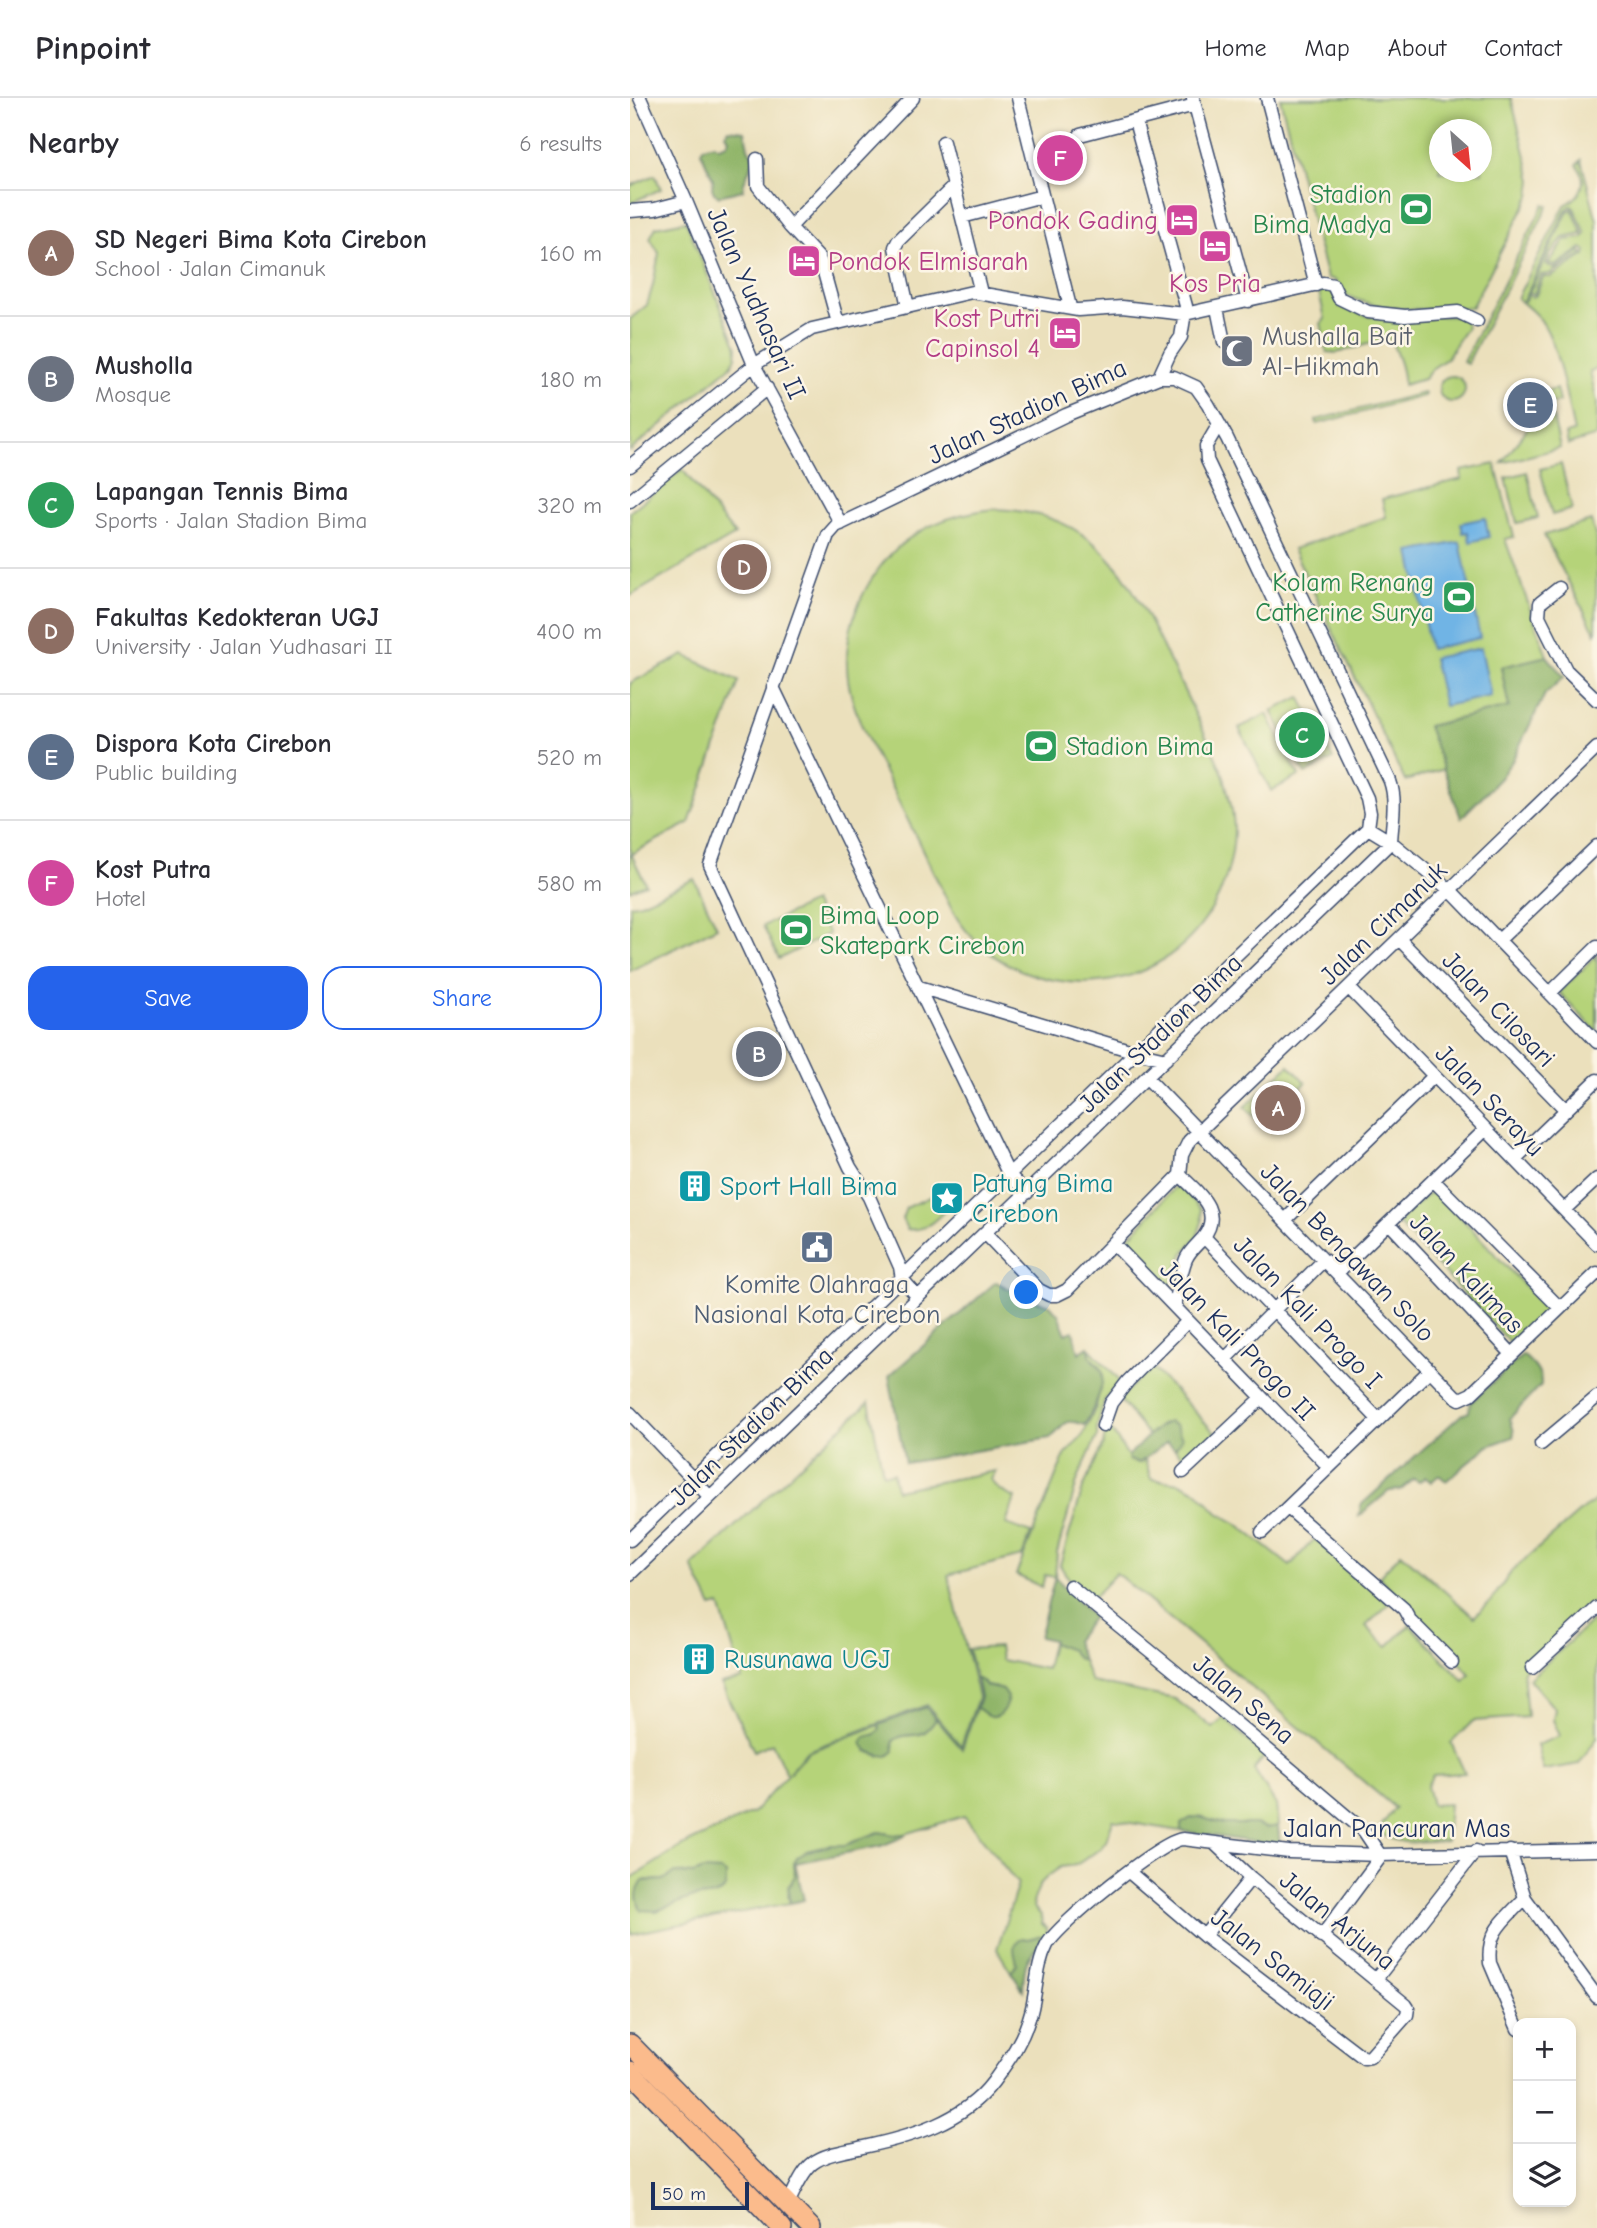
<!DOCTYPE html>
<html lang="en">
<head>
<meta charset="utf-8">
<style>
	body { margin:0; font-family:"Comic Neue",sans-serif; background:#f2f2f3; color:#2b2b33 }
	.controls { position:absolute; right:21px; bottom:21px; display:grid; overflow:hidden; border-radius:14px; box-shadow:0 4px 10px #0003 }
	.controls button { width:63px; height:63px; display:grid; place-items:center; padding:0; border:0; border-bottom:2px solid #e1e1e2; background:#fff; color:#2b2b33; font:35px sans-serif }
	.compass { position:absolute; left:799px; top:21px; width:63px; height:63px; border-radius:50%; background:#fff; box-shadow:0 4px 10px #0003; rotate:153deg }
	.scale { position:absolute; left:21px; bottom:18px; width:98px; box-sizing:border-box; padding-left:7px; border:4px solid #1b2f5e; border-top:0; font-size:19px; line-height:24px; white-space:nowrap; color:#1b2f5e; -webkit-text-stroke:5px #fcf5e5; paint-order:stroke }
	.you { position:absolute; left:397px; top:1195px; width:24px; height:24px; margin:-18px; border:5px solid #fff; border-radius:50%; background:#1a73e8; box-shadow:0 0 0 10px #1a73e833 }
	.badge { display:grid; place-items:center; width:46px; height:46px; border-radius:50%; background:#2563eb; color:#fff; font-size:23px; font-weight:700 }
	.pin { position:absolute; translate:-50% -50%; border:4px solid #fff; box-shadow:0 2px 7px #0006 }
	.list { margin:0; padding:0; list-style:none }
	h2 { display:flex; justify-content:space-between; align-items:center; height:91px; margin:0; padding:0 28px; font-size:30px }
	h2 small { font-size:23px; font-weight:400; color:#7c7c81 }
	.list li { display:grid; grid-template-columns:46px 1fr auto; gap:21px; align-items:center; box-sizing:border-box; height:126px; padding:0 28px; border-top:2px solid #e1e1e2 }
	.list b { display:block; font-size:26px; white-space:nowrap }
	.list p { margin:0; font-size:23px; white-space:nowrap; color:#7c7c81 }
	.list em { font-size:23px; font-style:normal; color:#7c7c81 }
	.actions { display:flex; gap:14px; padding:21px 28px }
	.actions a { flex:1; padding:16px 0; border:2px solid #2563eb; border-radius:21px; text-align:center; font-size:24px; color:#2563eb }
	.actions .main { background:#2563eb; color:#fff }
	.icon { flex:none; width:38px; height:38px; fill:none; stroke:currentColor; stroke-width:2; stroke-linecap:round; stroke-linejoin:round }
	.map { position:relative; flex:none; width:967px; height:2130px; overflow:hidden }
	header { display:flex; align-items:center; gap:42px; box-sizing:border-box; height:98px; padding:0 35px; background:#fff; border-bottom:2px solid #e1e1e2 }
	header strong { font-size:33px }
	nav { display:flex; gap:38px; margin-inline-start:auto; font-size:24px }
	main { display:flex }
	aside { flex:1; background:#fff }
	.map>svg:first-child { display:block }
	.green { fill:#b5d379; stroke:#68816c; stroke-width:2; fill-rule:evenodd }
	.forest { fill:#90b569; stroke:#567264; stroke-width:2 }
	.water { fill:#6fb4e5; stroke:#4572a2; stroke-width:2 }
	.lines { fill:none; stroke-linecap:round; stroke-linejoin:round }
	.minor-casing { stroke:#3a4a6c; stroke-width:15 }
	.highway-casing { stroke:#3a4a6c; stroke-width:22 }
	.minor { stroke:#fff; stroke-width:12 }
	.highway { stroke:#fbbb8c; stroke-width:19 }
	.labels { text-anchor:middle; stroke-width:5; stroke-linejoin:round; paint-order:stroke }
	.leisure-label { font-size:26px; fill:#27864d; stroke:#fcf5e5; text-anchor:end }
	.hotel-label { font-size:26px; fill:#b23c85; stroke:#fcf5e5; text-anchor:end }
	.street-label { font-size:26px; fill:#1b2f5e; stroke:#fcf5e5 }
	.worship-label { font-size:26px; fill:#5b616d; stroke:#fcf5e5; text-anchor:start }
	.culture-label { font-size:26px; fill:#0d838f; stroke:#fcf5e5; text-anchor:start }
	.service-label { font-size:26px; fill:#4e5e75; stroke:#fcf5e5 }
</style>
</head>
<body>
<header>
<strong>Pinpoint</strong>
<nav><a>Home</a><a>Map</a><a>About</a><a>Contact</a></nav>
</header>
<main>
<aside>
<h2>Nearby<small>6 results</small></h2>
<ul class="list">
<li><span class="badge" style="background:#8d6e63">A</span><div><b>SD Negeri Bima Kota Cirebon</b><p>School · Jalan Cimanuk</p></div><em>160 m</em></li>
<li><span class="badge" style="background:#6b7280">B</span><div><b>Musholla</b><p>Mosque</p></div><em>180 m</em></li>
<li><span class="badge" style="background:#2e9e5b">C</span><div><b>Lapangan Tennis Bima</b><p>Sports · Jalan Stadion Bima</p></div><em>320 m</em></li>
<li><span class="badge" style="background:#8d6e63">D</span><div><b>Fakultas Kedokteran UGJ</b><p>University · Jalan Yudhasari II</p></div><em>400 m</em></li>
<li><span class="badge" style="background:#5c6f8a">E</span><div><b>Dispora Kota Cirebon</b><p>Public building</p></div><em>520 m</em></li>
<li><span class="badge" style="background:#d1479c">F</span><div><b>Kost Putra</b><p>Hotel</p></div><em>580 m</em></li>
</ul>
<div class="actions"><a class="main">Save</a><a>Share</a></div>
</aside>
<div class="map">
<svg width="967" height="2130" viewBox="0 0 967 2130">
	<rect width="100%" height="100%" fill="#fcf5e5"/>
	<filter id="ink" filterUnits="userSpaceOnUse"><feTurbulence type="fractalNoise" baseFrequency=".0143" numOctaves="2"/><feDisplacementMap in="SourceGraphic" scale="14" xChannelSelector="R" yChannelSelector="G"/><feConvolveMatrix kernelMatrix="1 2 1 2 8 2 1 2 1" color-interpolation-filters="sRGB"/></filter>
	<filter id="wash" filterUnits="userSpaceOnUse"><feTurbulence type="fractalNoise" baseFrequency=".00686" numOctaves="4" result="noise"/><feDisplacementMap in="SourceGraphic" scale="28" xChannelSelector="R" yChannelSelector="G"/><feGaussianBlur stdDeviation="1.57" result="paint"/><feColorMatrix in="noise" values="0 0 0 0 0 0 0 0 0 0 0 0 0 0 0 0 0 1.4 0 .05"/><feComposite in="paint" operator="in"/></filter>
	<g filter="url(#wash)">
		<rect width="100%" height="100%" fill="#ebe0bc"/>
		<!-- green -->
		<path class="green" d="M650 0H881L902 82 900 98 841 210C797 211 754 216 713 196 709 187 708 181 697 180ZM810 32H852V74H810Z
			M951 62 967 123V271L960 274 967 304V338L938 347 936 336 944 334C937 304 929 251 914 227 907 215 897 209 887 200L935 107C951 99 959 84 947 67ZM941 108 944 110 956 136 952 140 935 142 919 165 925 168 952 150 956 153 955 157 921 179H913L906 197 902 199 898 197 895 203H893L936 112Z
			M25 77 31 91 0 105V88Z
			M914 106 918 108 837 266 833 264Z
			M942 111 953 136 933 140 920 157 916 166 925 171 951 153 953 156 920 176 911 177 904 196 899 195 938 113Z
			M56 123 107 249 106 259 101 268 0 353V221L17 207 23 187 29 155 20 140 26 129Z
			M701 191 712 209 741 219 827 218 835 222 837 229 816 261 803 270 794 281 773 287C775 274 766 255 761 242L758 240 707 255 697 254 691 225 695 221 689 194Z
			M809 291a13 13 0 1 1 26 0a13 13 0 1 1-26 0Z
			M926 291 929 304 920 306 930 350 872 365 916 305 909 300V295Z
			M793 295 795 296 794 298 687 326 686 322Z
			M865 366 884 439 875 441 917 558 871 569 879 609 798 628 814 671 775 683 663 451 756 419 752 401 832 381 831 373Z
			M931 366 942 411 922 417 910 371Z
			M52 371 105 437 0 498V414Z
			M897 374 908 420 887 425 876 380Z
			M365 411C469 415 498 477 538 560 557 598 576 637 593 676 598 694 604 714 604 733 600 841 501 912 398 875 366 864 339 842 322 812 302 772 283 732 263 692 249 663 231 632 222 600 209 555 222 506 250 469 277 432 321 415 365 411Z
			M961 423 967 443 966 536 914 437Z
			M54 557 109 583 59 725 1 756 16 786 0 792V585Z
			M670 599 703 661 675 676 642 613Z
			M637 616 669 678 641 693 609 630Z
			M64 781 87 829 0 873V807L11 805Z
			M183 804 199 836 149 861 133 828Z
			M967 857V934L929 894Z
			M659 967 676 985 632 1027 615 1009Z
			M548 1086 571 1111 572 1124 567 1139 553 1156 538 1195 493 1146Z
			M316 1091 323 1093 326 1101C312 1115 298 1135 277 1131L272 1121 276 1110Z
			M799 1095H805L812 1099 918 1213 882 1247 767 1124Z
			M458 1249 490 1283 474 1303 467 1329V1339L448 1380 427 1455 425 1479 415 1477 412 1489 386 1477 435 1356 453 1337 466 1309 473 1277 470 1268 461 1260Z
			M521 1268 586 1336 557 1362 545 1351 552 1340 533 1325 519 1338 489 1301Z
			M239 1304 253 1376 263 1375 266 1392 366 1373 361 1381C365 1392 375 1395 385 1400L376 1426 401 1435 392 1458 318 1477 348 1599 331 1648 297 1607 177 1653 157 1677 142 1645 124 1653 91 1586 112 1581 90 1507 82 1509 62 1468Z
			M477 1326 498 1358 499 1362 509 1365 515 1362 521 1381 550 1385 567 1393 588 1415 606 1425 660 1468 685 1440 759 1506 736 1528 757 1549 780 1527 834 1583 840 1576 749 1479 771 1455 844 1519 861 1503 882 1473 954 1410 967 1402V1501L893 1573 897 1619 843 1623 821 1645 835 1675 803 1677 797 1688 802 1707 819 1706 816 1743C792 1744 767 1749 747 1733L765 1710 486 1475 462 1501C449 1491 437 1481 430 1467L453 1390 473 1347Z
			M967 1518V1640L949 1666 913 1672 907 1647 930 1638 923 1622 925 1611 899 1581Z
			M422 1545 442 1552 446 1559 453 1563 461 1584 545 1601 583 1630 594 1620 635 1658 624 1671 646 1707 648 1728 635 1730 625 1726H594L569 1719 561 1720 551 1726V1733L483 1722 476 1743 470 1751 446 1767 431 1769 418 1778 410 1786 403 1804 405 1811 411 1817 412 1826 417 1830V1839L409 1838 398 1841 387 1863V1868L381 1874 367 1851 388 1786 334 1718 275 1736 264 1737 249 1734 215 1747H202L177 1753 164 1765 165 1778 158 1797 160 1805 0 1836V1781L52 1748 124 1714 178 1654 249 1627 250 1631 237 1653 249 1658C254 1652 259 1644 266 1641 283 1631 290 1647 306 1621L332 1651 346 1610 353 1612 357 1617 368 1590 356 1588 353 1584 346 1580 338 1551 369 1549 371 1562 416 1571ZM73 1772 85 1797 61 1800 26 1813 16 1782H33L45 1775 63 1776Z"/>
		<!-- forest -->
		<path class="forest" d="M98 31 115 33 118 50 124 60C122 71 112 81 113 92L89 98 84 95 82 90 83 81 71 54 73 49 84 46 89 49 97 46 99 41 95 36Z
			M917 558 934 579 915 596 883 661 870 680 831 720 798 628 879 609 871 569Z
			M366 1184 396 1200 420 1207 428 1216 436 1236 443 1233 449 1255 458 1249C460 1253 460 1257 461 1260 464 1265 469 1267 472 1273 476 1287 462 1314 455 1327 429 1319 439 1327 420 1340L275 1365 259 1278Z
			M893 1257C902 1266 912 1273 911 1287L880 1320 884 1334 883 1339 858 1348 816 1383 809 1377 801 1384 795 1379 789 1384 784 1381 771 1392 759 1393 729 1418 731 1407 831 1317 839 1314 840 1305Z
			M539 1324 546 1328 552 1340 545 1351 537 1344 509 1365 499 1362 498 1358C508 1349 527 1326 539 1324Z
			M425 1479 463 1519 445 1543 453 1563 446 1559 441 1552 422 1545 423 1542 409 1539Z
			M346 1580 353 1584 356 1588 373 1592 378 1599C377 1608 368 1625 357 1617 353 1615 351 1611 346 1610L350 1599Z
			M296 1609 306 1621C290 1647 279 1630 263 1643L264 1653 258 1658C247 1657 233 1654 232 1643L235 1639 246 1636 250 1631 249 1627Z
			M569 1719 594 1726H625L636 1730 648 1728 650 1748 551 1733V1726L561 1720Z
			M249 1734 264 1737 275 1736 273 1739 251 1748 165 1765 174 1802 160 1805 158 1789 165 1778 164 1765 167 1759 177 1753 202 1747H215Z
			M73 1772 91 1773 96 1776V1788L93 1793 85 1797 61 1800 26 1813 11 1812C6 1799 5 1795 13 1783L33 1782 45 1775 63 1776Z
			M409 1838 417 1839C396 1859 394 1863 393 1892L381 1874 387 1867C386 1854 379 1850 391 1840L398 1841Z"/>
		<!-- water -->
		<path class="water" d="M855 420 859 439 840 444 838 434 833 435 831 425Z
			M830 444 850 540 800 551 780 454Z
			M851 550 861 598 814 608 803 560Z"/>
	</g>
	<g filter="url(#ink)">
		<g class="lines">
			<!-- minor casing -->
			<g class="minor-casing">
				<path id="minor" d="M10 0 56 103 124 267 211 426
					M388 0 440 209
					M563 0 618 203
					M637 0 686 187
					M505 23 556 208 551 239 540 255 529 279
					M450 37 565 7
					M313 44 324 88
					M127 61 128 88 160 129
					M0 113 25 111 56 103
					M332 119 412 98
					M278 209 265 149 268 143 324 88 351 195
					M587 210 594 244
					M208 225 192 167 188 159 160 129 283 0
					M0 368 124 267 182 231 342 194 448 212 492 209 555 216 693 185 703 187 709 200 738 214 775 218 828 214 847 223
					M0 403 137 290
					M929 490 910 505 909 518 936 572 967 602
					M143 589 379 1077 397 1095
					M738 730 761 744 820 792 967 944
					M769 841 936 1012
					M869 842 967 748
					M289 889 506 954 536 961
					M719 890 967 1146
					M920 895 967 849
					M517 980 825 1298 830 1301 841 1296 967 1175
					M885 1061 967 982
					M803 1082 930 1210
					M934 1112 967 1081
					M655 1122 804 978
					M759 1125 882 1256
					M355 1135 409 1192 419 1197H427L437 1192 550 1077
					M574 1139 748 1321
					M484 1146 699 1369
					M707 1175 856 1031
					M545 1208C548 1193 550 1176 556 1161 560 1152 567 1147 573 1140 594 1113 568 1095 550 1077L552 1057 559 1043 967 650
					M595 1261 694 1162
					M0 1315 80 1399
					M473 1328 481 1305 498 1283 558 1223
					M911 1346 967 1299
					M553 1374 632 1300
					M658 1410 774 1511 780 1522 822 1564
					M632 1434 800 1272
					M0 1442 738 730 740 715 737 700 577 362 576 348 589 326
					M0 1476 761 744C762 723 767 703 760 683L597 340 578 306 566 289 544 279H529L436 317 206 428 198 437 80 767 220 1069 239 1099 270 1169 272 1181 288 1199
					M440 1488 541 1570 734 1733 750 1757 749 1761 691 1839
					M902 1570 967 1510
					M880 1753 895 1800 967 1899
					M499 1774 574 1838 734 1960 740 1959 777 1917 778 1910 776 1907 621 1780 584 1745
					M574 1838 621 1780
					M746 1881 846 1753
					M888 1931 860 1865C856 1833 875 1822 895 1800
					M158 2105C165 2093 171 2074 183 2065 196 2055 218 2053 233 2049 280 2039 333 2024 363 1984 379 1962 394 1941 401 1914 407 1892 406 1868 417 1847 427 1827 533 1741 553 1741L659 1754 750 1757 967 1752"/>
			</g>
			<!-- highway casing -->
			<g class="highway-casing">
				<path id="highway" d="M0 1946 181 2130
					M0 1973 152 2130"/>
			</g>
			<!-- minor -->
			<use href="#minor" class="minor"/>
			<!-- highway -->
			<use href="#highway" class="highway"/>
		</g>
	</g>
	<!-- icons -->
	<defs>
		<g id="stadium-square" transform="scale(1.75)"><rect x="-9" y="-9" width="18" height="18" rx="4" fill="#2e9e5b" stroke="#fcf5e5"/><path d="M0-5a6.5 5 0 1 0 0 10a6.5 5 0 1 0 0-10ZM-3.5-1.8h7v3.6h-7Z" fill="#fff"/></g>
		<g id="hotel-square" transform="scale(1.75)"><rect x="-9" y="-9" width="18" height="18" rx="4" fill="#d1479c" stroke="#fcf5e5"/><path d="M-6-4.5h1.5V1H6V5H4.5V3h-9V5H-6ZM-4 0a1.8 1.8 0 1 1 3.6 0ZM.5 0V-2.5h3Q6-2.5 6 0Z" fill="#fff"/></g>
		<g id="mosque-square" transform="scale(1.75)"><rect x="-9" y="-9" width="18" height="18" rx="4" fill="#6b7280" stroke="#fcf5e5"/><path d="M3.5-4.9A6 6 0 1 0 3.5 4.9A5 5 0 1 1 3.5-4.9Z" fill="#fff"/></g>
		<g id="building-square" transform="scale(1.75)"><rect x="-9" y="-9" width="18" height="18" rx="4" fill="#0f9aa8" stroke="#fcf5e5"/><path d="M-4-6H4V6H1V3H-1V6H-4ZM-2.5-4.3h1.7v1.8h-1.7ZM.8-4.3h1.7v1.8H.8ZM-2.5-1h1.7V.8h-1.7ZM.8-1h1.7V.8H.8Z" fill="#fff"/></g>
		<g id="sight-square" transform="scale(1.75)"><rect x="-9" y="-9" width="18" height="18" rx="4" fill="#0f9aa8" stroke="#fcf5e5"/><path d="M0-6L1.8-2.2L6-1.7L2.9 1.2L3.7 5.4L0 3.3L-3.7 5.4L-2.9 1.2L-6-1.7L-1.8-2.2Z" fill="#fff"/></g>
		<g id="civic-square" transform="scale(1.75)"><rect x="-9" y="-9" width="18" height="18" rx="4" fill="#5c6f8a" stroke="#fcf5e5"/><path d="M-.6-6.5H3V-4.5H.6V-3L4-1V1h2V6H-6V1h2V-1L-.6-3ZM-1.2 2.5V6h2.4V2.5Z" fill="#fff"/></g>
	</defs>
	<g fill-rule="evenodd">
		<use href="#stadium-square" x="786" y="111"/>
		<use href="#hotel-square" x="552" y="122"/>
		<use href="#hotel-square" x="585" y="148"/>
		<use href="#hotel-square" x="174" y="163"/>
		<use href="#hotel-square" x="435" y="235"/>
		<use href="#mosque-square" x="607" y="253"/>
		<use href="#stadium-square" x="829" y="499"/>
		<use href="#stadium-square" x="411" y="648"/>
		<use href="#stadium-square" x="166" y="832"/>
		<use href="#building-square" x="65" y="1088"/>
		<use href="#sight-square" x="317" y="1100"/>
		<use href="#civic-square" x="187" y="1149"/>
		<use href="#building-square" x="69" y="1561"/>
	</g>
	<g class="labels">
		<!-- leisure labels -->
		<g class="leisure-label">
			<text x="762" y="105">Stadion<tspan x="762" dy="30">Bima Madya</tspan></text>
			<text x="804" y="493">Kolam Renang<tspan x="804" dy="30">Catherine Surya</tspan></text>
			<text x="436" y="657" text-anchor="start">Stadion Bima</text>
			<text x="190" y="826" text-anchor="start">Bima Loop<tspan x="190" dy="30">Skatepark Cirebon</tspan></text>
		</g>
		<!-- hotel labels -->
		<g class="hotel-label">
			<text x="528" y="131">Pondok Gading</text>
			<text x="198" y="172" text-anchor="start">Pondok Elmisarah</text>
			<text x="585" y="194" text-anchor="middle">Kos Pria</text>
			<text x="410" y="229">Kost Putri<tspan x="410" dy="30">Capinsol 4</tspan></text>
		</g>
		<!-- street labels -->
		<g class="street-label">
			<text transform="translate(127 205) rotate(66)" y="9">Jalan Yudhasari II</text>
			<text transform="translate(397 313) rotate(-25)" y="9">Jalan Stadion Bima</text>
			<text transform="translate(753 825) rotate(-44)" y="9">Jalan Cimanuk</text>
			<text transform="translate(869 911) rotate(46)" y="9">Jalan Cilosari</text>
			<text transform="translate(530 935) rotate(-44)" y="9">Jalan Stadion Bima</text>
			<text transform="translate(860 1002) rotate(46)" y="9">Jalan Serayu</text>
			<text transform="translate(718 1154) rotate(46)" y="9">Jalan Bengawan Solo</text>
			<text transform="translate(837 1175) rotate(47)" y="9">Jalan Kalimas</text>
			<text transform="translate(678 1214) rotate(46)" y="9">Jalan Kali Progo I</text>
			<text transform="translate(608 1242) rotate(46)" y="9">Jalan Kali Progo II</text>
			<text transform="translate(121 1328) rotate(-44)" y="9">Jalan Stadion Bima</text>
			<text transform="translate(614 1601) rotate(40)" y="9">Jalan Sena</text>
			<text x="767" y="1739">Jalan Pancuran Mas</text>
			<text transform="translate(708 1822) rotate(39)" y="9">Jalan Arjuna</text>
			<text transform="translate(643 1861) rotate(38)" y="9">Jalan Samiaji</text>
		</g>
		<!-- worship labels -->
		<g class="worship-label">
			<text x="632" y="247">Mushalla Bait<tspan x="632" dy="30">Al-Hikmah</tspan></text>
		</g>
		<!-- culture labels -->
		<g class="culture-label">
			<text x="342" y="1094">Patung Bima<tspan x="342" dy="30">Cirebon</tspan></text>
			<text x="90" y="1097">Sport Hall Bima</text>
			<text x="94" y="1570">Rusunawa UGJ</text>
		</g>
		<!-- service labels -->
		<g class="service-label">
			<text x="187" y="1195">Komite Olahraga<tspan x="187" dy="30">Nasional Kota Cirebon</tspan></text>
		</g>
	</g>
</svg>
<div class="controls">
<button>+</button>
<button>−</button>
<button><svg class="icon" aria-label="layers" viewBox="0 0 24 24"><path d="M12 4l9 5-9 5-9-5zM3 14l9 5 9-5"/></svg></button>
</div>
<svg class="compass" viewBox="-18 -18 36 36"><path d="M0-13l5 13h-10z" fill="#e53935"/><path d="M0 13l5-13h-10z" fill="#7c7c81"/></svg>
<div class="scale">50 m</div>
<div class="you"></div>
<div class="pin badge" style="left:648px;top:1010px;background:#8d6e63">A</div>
<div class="pin badge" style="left:129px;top:956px;background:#6b7280">B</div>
<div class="pin badge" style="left:672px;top:637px;background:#2e9e5b">C</div>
<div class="pin badge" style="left:114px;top:469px;background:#8d6e63">D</div>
<div class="pin badge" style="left:900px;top:307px;background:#5c6f8a">E</div>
<div class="pin badge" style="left:430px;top:60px;background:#d1479c">F</div>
</div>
</main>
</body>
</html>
